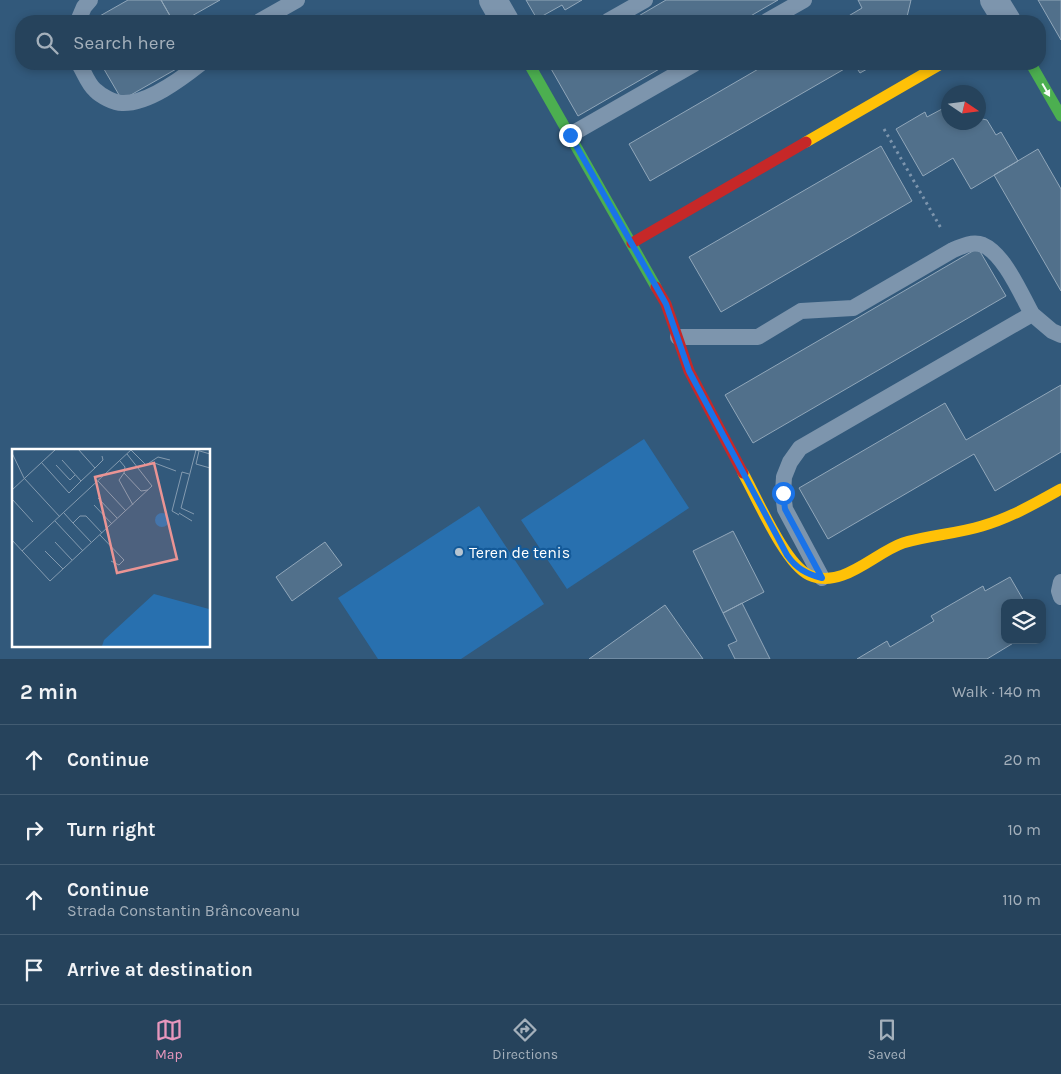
<!DOCTYPE html>
<html lang="en">
<head>
<meta charset="utf-8">
<style>
	body { margin:0; font-family:Karla,sans-serif; background:#2e4a62; color:#f1f3f6 }
	.controls { position:absolute; right:15px; bottom:15px; display:grid; overflow:hidden; border-radius:10px; box-shadow:0 2px 8px #0003 }
	.controls button { width:45px; height:45px; display:grid; place-items:center; padding:0; border:0; border-bottom:1px solid #425c72; background:#26435c; color:#f1f3f6; font:25px sans-serif }
	.compass { position:absolute; left:941px; top:85px; width:45px; height:45px; border-radius:50%; background:#26435c; box-shadow:0 2px 8px #0003; rotate:103deg }
	.stop { position:absolute; width:15px; height:15px; margin:-11px; border:4px solid #1a73e8; border-radius:50%; background:#fff }
	.stop.end { background:#1a73e8; border-color:#fff; box-shadow:0 1px 5px #0008 }
	.list { margin:0; padding:0; list-style:none }
	h2 { display:flex; justify-content:space-between; align-items:center; height:65px; margin:0; padding:0 20px; font-size:21px }
	h2 small { font-size:16px; font-weight:400; color:#a4b0bb }
	.list li { display:grid; grid-template-columns:32px 1fr auto; gap:15px; align-items:center; box-sizing:border-box; height:70px; padding:0 20px; border-top:1px solid #425c72 }
	.list b { display:block; font-size:19px; white-space:nowrap }
	.list p { margin:0; font-size:16px; white-space:nowrap; color:#a4b0bb }
	.list em { font-size:16px; font-style:normal; color:#a4b0bb }
	.icon { flex:none; width:28px; height:28px; fill:none; stroke:currentColor; stroke-width:2; stroke-linecap:round; stroke-linejoin:round }
	.map { position:relative; flex:none; width:1061px; height:659px; overflow:hidden }
	.search { position:absolute; background:#26435c; box-shadow:0 2px 8px #0003; left:15px; right:15px; top:15px; height:55px; display:flex; align-items:center; gap:12px; box-sizing:border-box; padding:0 18px; border-radius:20px; color:#a4b0bb; font-size:19px }
	.sheet { height:345px; background:#26435c }
	nav { display:flex; justify-content:space-around; align-items:center; box-sizing:border-box; height:70px; border-top:1px solid #425c72; background:#26435c; font-size:14px; color:#a4b0bb }
	nav a { display:grid; justify-items:center; gap:2px }
	nav .on { color:#e797bd }
	.map>svg:first-child { display:block }
	.green { fill:#2870af }
	.building { fill:#51708b; stroke:#91a7ba }
	.lines { fill:none; stroke-linecap:round; stroke-linejoin:round }
	.path { stroke:#7d95ad; stroke-width:3; stroke-dasharray:2.5 4; stroke-linecap:butt }
	.lane { stroke:#7d95ad; stroke-width:16 }
	.street { stroke:#7d95ad; stroke-width:28 }
	.fast { stroke:#4caf50; stroke-width:11 }
	.slow { stroke:#ffc107; stroke-width:11 }
	.jam { stroke:#c62828; stroke-width:11 }
	.oneway { fill:#f6fbf6 }
	.route { stroke:#1a73e8; stroke-width:6 }
	.poi-dot { fill:#b7c5d1; stroke:#145a99; stroke-width:2 }
	.labels { text-anchor:middle; stroke-width:4.5; stroke-linejoin:round; paint-order:stroke }
	.poi-label { font-size:16px; fill:#fff; stroke:#145a99; text-anchor:start }
	.inset-road { fill:none; stroke:#849bb0; stroke-width:1 }
	.view { fill:#ea9494; fill-opacity:0.15; stroke:#ea9494; stroke-width:2.5 }
	.inset-edge { fill:none; stroke:#fff; stroke-width:2.5 }
</style>
</head>
<body>
<div class="map">
<svg width="1061" height="659" viewBox="0 0 1061 659">
	<rect width="100%" height="100%" fill="#32597b"/>
	<!-- green -->
	<path class="green" d="M644 439 689 508 567 589 521 520Z
		M479 506 544 604 461 659H378L338 598Z"/>
	<!-- building -->
	<path class="building" d="M128 0H161L173 21H91Z
		M161 0H220L183 21H173Z
		M526 0H582L565 10 562 5 537 19Z
		M666 0H778L742 21H630Z
		M858 0H911L906 21H840L862 8Z
		M1038 0H1061V40Z
		M101 64H185L122 100Z
		M556 64H668L578 116 550 67Z
		M767 64H853L650 181 629 144Z
		M854 64H876L860 73Z
		M942 109 948 111V122H978V118L987 120 996 135 1001 132 1018 161 971 189 953 158 923 176 896 129 925 112 927 117Z
		M881 146 912 201 721 312 689 257Z
		M1038 149 1061 189V291L994 175Z
		M978 248 1006 296 753 443 725 395Z
		M1061 385V452L995 491 974 454 828 539 799 488 945 403 966 440Z
		M733 531 764 592 723 613 693 551Z
		M325 542 342 565 292 601 276 577Z
		M1010 577 1025 603H1005V640H1014L1015 642 987 659H857L887 641 890 647 934 621 931 616 983 586 985 591Z
		M742 603 770 659H735L728 645 737 641 723 613Z
		M665 605 703 659H589Z"/>
	<g class="lines">
		<!-- path -->
		<path class="path" d="M884 129 942 230"/>
		<!-- lane -->
		<path class="lane" d="M78 21 84 7 90 0
			M260 21 297 0
			M608 21 645 0
			M767 21 804 0
			M79 64C84 72 88 84 95 90 101 96 114 103 122 103 148 104 181 79 200 64
			M570 135 694 64
			M678 337H758L801 311 853 308 953 250C962 246 973 241 983 245 1004 254 1021 294 1032 314
			M822 578 785 509 783 493 784 477 790 462 800 448 1032 314 1052 331 1061 335
			M1061 582 1059 591 1061 597"/>
		<!-- street -->
		<path class="street" d="M493 0 505 21
			M994 0 1007 21"/>
		<!-- fast -->
		<path class="fast" d="M529 64 656 287
			M1031 64 1061 116"/>
		<!-- slow -->
		<path class="slow" d="M806 142 941 64
			M743 473C757 498 785 564 809 575 842 590 874 553 903 543 929 535 956 534 982 526 1010 518 1036 503 1061 489"/>
		<!-- jam -->
		<path class="jam" d="M632 243 806 142
			M656 287 666 304 689 371 743 473"/>
	</g>
	<!-- one-way arrows -->
	<defs><path id="oneway-solid" d="M-6-.8H1V-3.2L6.5 0L1 3.2V.8H-6Z" transform="scale(1.25)"/></defs>
	<use class="oneway" href="#oneway-solid" transform="translate(1046 90) rotate(60)"/>
	<g class="lines">
		<!-- route -->
		<path class="route" d="M570 135 666 304 689 371 787 555C796 568 806 574 822 578L785 509 783 493"/>
	</g>
	<!-- markers -->
	<circle class="poi-dot" cx="459" cy="552" r="5"/>
	<g class="labels">
		<!-- poi labels -->
		<g class="poi-label">
			<text x="469" y="558">Teren de tenis</text>
		</g>
	</g>
	<!-- overview -->
	<g transform="translate(12 449)">
		<rect width="198" height="198" fill="#32597b"/>
		<path d="M143 71a7 7 0 1 1 14 0a7 7 0 1 1-14 0ZM142 145 197 160V197H90L92 191Z" fill="#2870af"/>
		<path class="inset-road" d="M66 0 83 19 91 11 90 7M181 0 198 5M119 1 134 16 146 8 158 11M187 2 184 15 198 19M0 4 12 29 48 68M115 5 140 37M50 11 69 32 83 19M108 12 113 18 112 24 129 42 136 41M29 13 57 44 69 32M140 13 164 22M44 16 58 31 63 26M112 24 107 31 121 56M86 32 114 62M0 41 44 0M86 49 105 69M0 50 21 73M82 56 100 75M52 64 61 74 68 67H74L90 84M167 64 180 72M182 65 169 59 184 1M167 66 160 62 170 23 177 25M43 72 71 102M61 74 79 93M88 86 112 111 107 116 99 112M0 91 38 132 140 37M43 93 60 111M10 102 120 0M33 102 51 120"/>
		<path class="view" d="M142 14 165 110 105 124 83 28Z"/>
		<rect width="198" height="198" class="inset-edge"/>
	</g>
</svg>
<div class="controls">
<button><svg class="icon" aria-label="layers" viewBox="0 0 24 24"><path d="M12 4l9 5-9 5-9-5zM3 14l9 5 9-5"/></svg></button>
</div>
<svg class="compass" viewBox="-18 -18 36 36"><path d="M0-13l5 13h-10z" fill="#e53935"/><path d="M0 13l5-13h-10z" fill="#a4b0bb"/></svg>
<div class="stop" style="left:783px;top:493px"></div>
<div class="stop end" style="left:570px;top:135px"></div>
<div class="search"><svg class="icon" aria-label="search" viewBox="0 0 24 24"><circle cx="10" cy="10" r="6"/><path d="M15 15l6 6"/></svg>Search here</div>
</div>
<section class="sheet">
<h2>2 min<small>Walk · 140 m</small></h2>
<ul class="list">
<li><svg class="icon" aria-label="ahead" viewBox="0 0 24 24"><path d="M12 20V5M6 11l6-6 6 6"/></svg><div><b>Continue</b></div><em>20 m</em></li>
<li><svg class="icon" aria-label="right" viewBox="0 0 24 24"><path d="M7 20v-9h11M14 6l5 5-5 5"/></svg><div><b>Turn right</b></div><em>10 m</em></li>
<li><svg class="icon" aria-label="ahead" viewBox="0 0 24 24"><path d="M12 20V5M6 11l6-6 6 6"/></svg><div><b>Continue</b><p>Strada Constantin Brâncoveanu</p></div><em>110 m</em></li>
<li><svg class="icon" aria-label="arrive" viewBox="0 0 24 24"><path d="M6 21V4h12l-3 4 3 4H6"/></svg><div><b>Arrive at destination</b></div></li>
</ul>
</section>
<nav>
<a class="on"><svg class="icon" aria-label="map" viewBox="0 0 24 24"><path d="M3 6l6-2 6 2 6-2v14l-6 2-6-2-6 2zM9 4v14M15 6v14"/></svg>Map</a>
<a><svg class="icon" aria-label="directions" viewBox="0 0 24 24"><path d="M12 3l9 9-9 9-9-9zM9 14v-3h6M13 9l2 2-2 2"/></svg>Directions</a>
<a><svg class="icon" aria-label="saved" viewBox="0 0 24 24"><path d="M7 4h10v16l-5-4-5 4z"/></svg>Saved</a>
</nav>
</body>
</html>
